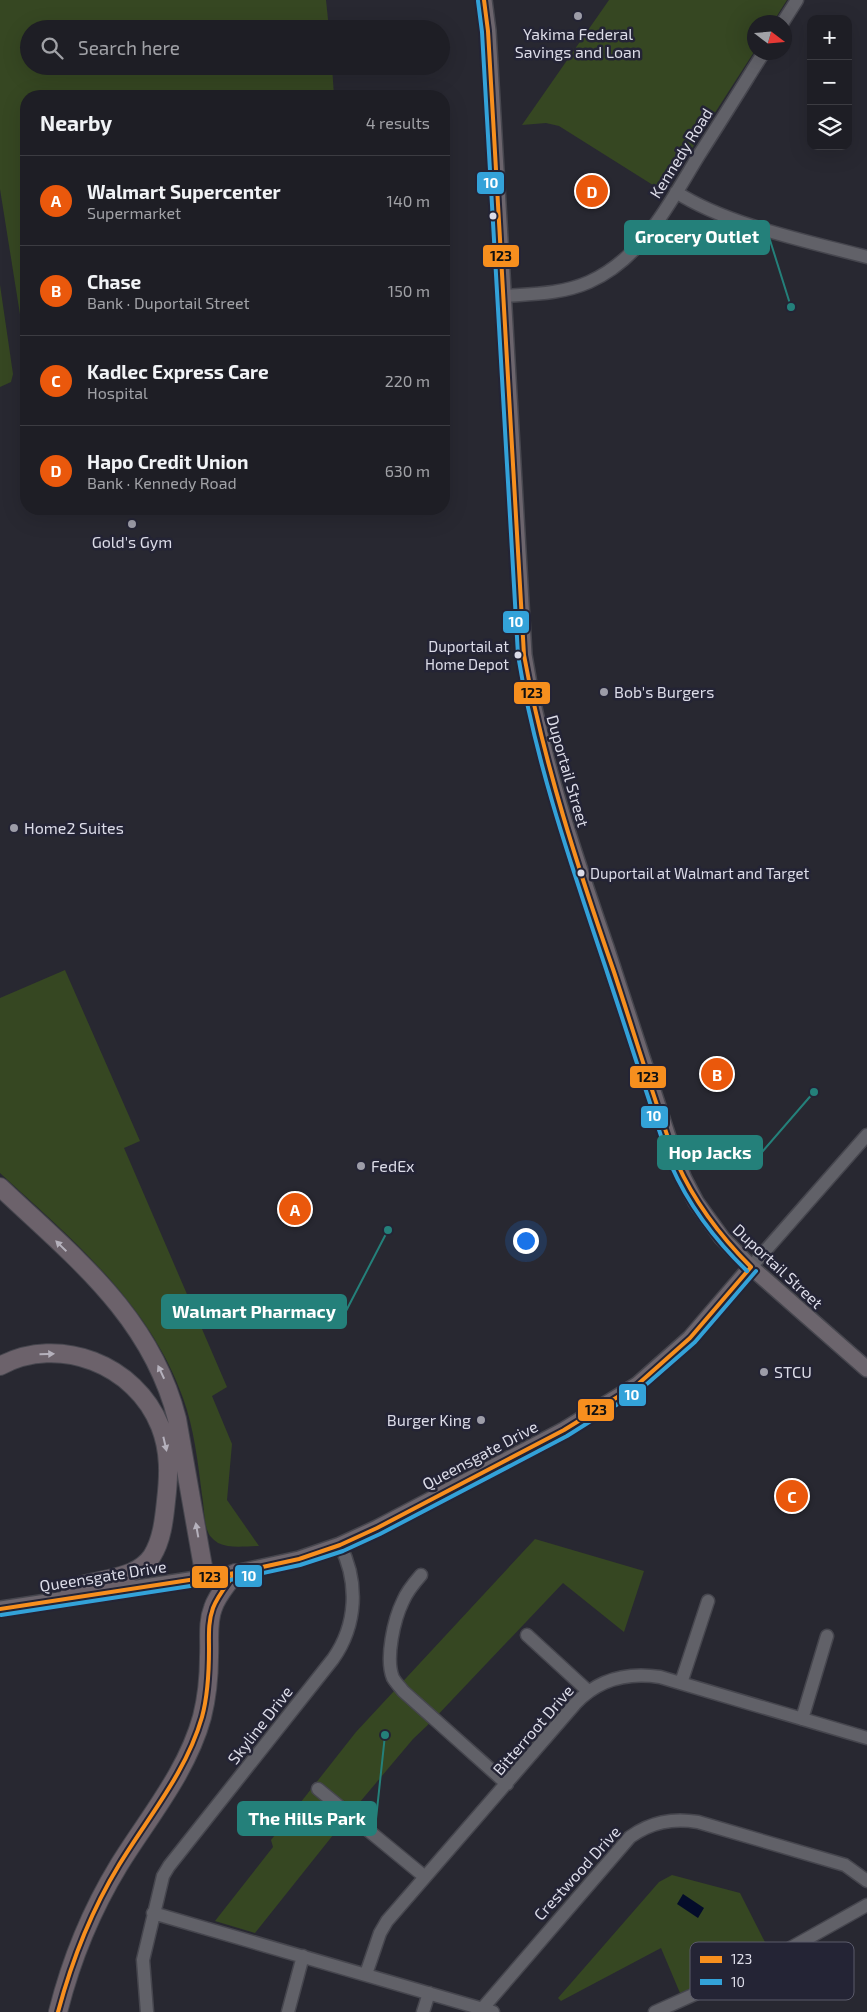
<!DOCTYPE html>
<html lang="en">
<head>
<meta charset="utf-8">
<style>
	body { margin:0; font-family:"Exo 2",sans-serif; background:#2b2b32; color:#f1f3f6 }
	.controls { position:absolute; right:15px; top:15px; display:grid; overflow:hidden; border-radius:10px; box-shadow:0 5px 20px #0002 }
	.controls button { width:45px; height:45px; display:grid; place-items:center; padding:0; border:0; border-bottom:1px solid #3c3c42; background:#1e1e25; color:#f1f3f6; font:25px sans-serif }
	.compass { position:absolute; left:747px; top:15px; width:45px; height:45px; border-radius:50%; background:#1e1e25; box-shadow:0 5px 20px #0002; rotate:106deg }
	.you { position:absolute; left:525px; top:1240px; width:18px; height:18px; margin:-12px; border:4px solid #fff; border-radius:50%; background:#1a73e8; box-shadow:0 0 0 8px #1a73e833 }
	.badge { display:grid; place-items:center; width:32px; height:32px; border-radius:50%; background:#ea580c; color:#fff; font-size:16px; font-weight:700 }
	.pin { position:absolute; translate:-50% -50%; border:2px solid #fff; box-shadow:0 1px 5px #0006 }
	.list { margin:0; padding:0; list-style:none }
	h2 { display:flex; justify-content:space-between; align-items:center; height:65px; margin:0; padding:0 20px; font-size:21px }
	h2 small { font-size:16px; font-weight:400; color:#a1a2a7 }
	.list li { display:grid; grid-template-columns:32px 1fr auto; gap:15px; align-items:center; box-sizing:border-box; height:90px; padding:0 20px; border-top:1px solid #3c3c42 }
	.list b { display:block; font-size:19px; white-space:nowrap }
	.list p { margin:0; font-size:16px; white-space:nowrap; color:#a1a2a7 }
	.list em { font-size:16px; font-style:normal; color:#a1a2a7 }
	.icon { flex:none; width:28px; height:28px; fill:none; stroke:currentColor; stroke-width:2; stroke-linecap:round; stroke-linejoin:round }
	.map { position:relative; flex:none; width:867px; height:2012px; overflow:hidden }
	.search { position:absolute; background:#1e1e25; box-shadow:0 5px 20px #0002; left:20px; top:20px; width:430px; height:55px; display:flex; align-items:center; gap:12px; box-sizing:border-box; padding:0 18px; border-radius:28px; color:#a1a2a7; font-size:19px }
	.panel { position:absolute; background:#1e1e25; box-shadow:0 5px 20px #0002; left:20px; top:90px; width:430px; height:425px; border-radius:20px }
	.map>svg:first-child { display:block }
	.green { fill:#364722 }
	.water { fill:#040c2a }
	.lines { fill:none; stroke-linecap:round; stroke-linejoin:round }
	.minor-casing { stroke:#46464e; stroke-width:15 }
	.major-casing { stroke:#46464e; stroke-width:18 }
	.highway-casing { stroke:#46464e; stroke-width:20 }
	.minor { stroke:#616168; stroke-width:12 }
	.major { stroke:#6c656d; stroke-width:15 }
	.highway { stroke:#6c626b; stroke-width:18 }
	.bus-1-casing { stroke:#242435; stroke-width:8 }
	.bus-2-casing { stroke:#242435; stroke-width:8 }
	.bus-1 { stroke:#f78f1e; stroke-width:4 }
	.bus-2 { stroke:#33a2d9; stroke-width:4 }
	.oneway { fill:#b5b1bc }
	.poi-dot { fill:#9d9da8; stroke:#242435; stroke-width:2 }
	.bus-dot { fill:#dcdce8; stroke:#242435; stroke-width:2 }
	.labels { text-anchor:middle; stroke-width:5; stroke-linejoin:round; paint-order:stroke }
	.bus-label { font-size:15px; fill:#dcdce8; stroke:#242435; text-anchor:end }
	.poi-label { font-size:16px; fill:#dcdce8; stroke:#242435; text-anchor:start }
	.street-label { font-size:16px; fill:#dcdce8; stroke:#242435 }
	.key { fill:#242435; stroke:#5b5b6b; stroke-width:1 }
	.key-label { font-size:14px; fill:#dcdce8 }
	.leader { fill:none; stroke:#24807a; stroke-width:2 }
	.callout-dot { fill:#24807a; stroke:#242435; stroke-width:2 }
	.callout { fill:#24807a; stroke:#24807a; stroke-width:2 }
	.callout-label { font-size:18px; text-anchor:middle; font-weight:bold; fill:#fff }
	.line-badge { stroke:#242435; stroke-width:2 }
	.badge-label { font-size:14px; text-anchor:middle; font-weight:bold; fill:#fff }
	.pale-badge-label { font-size:14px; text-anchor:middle; font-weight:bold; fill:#111 }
</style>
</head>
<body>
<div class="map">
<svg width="867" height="2012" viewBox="0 0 867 2012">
	<rect width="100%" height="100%" fill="#282831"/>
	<!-- green -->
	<path class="green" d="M0 0H326L329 29H29V66H332L334 96H26V352L0 189Z
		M609 0H787L773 22H754V52L664 192 559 126 546 123 522 125Z
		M0 285 13 374 11 382 0 387Z
		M65 970 140 1141 124 1148 227 1387 212 1396 232 1444 227 1500 259 1546C247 1546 230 1549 218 1543 215 1541 209 1536 208 1532 204 1524 204 1505 202 1495 198 1463 194 1428 183 1398 150 1304 71 1238 0 1173V998Z
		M535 1539 644 1571 624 1632 563 1583 432 1721 413 1739 349 1815 255 1933 215 1921 273 1847 271 1840 356 1732Z
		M672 1875 740 1893 770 1952 680 1993 661 1948 561 2001 558 1998 659 1882Z"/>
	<!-- water -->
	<path class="water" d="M683 1894 704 1908 698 1918 677 1904Z"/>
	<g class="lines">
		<!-- minor casing -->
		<g class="minor-casing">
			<path id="minor" d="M783 22 797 0
				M676 192C727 225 807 241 867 257
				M504 296C533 294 562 294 589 282 643 258 670 202 699 155 721 121 742 87 764 52
				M751 1267 867 1135
				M421 1575C414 1583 407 1591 403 1601 394 1619 385 1659 393 1678 396 1683 400 1687 403 1691L507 1784
				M527 1635 588 1691
				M681 1683 708 1601
				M802 1719 827 1636
				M318 1789 425 1877
				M153 1913 493 2012
				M366 1974 380 1933 387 1921 575 1704C598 1679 627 1672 660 1677L867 1738
				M482 2009 630 1837C651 1822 672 1818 698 1822L845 1865 867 1881
				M147 2012 143 1960 163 1876 169 1866 333 1659C357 1625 359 1582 340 1545
				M288 2012 303 1956
				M423 2012 429 1993
				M655 2012 762 1964 867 1905"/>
		</g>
		<!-- major casing -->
		<g class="major-casing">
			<path id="major" d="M484 0 488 31 524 655C540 756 573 851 606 947 628 1015 650 1082 672 1149L684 1179 696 1202 722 1238 751 1267 867 1369
				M0 1609 235 1573 299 1559 340 1545 377 1528 564 1430 637 1385 690 1338 751 1267"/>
		</g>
		<!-- highway casing -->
		<g class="highway-casing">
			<path id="highway" d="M0 1187C74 1257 151 1316 177 1419L205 1578
				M0 1366C59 1334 136 1365 160 1426 170 1451 169 1476 166 1501 164 1520 162 1540 152 1556 139 1575 115 1577 95 1582 91 1583 84 1584 80 1586 75 1589 71 1595 66 1599
				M58 2012C71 1960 91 1911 119 1865 148 1818 187 1772 202 1717 207 1697 209 1677 209 1657 210 1640 207 1623 213 1608 217 1595 228 1584 235 1573"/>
		</g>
		<!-- minor -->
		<use href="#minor" class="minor"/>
		<!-- major -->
		<use href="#major" class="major"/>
		<!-- highway -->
		<use href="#highway" class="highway"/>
		<!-- bus-1 casing -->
		<g class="bus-1-casing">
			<path id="bus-1" d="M484 0 488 31 524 655C544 764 578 868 614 972 635 1036 654 1100 677 1163 695 1203 720 1236 751 1267
				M0 1609 235 1573 299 1559 340 1545 377 1528 564 1430 637 1385 690 1338 751 1267
				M58 2012C72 1960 91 1911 119 1865 148 1817 186 1773 202 1717 208 1695 209 1672 209 1649 209 1635 208 1622 213 1608 218 1595 227 1585 235 1573"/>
		</g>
		<!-- bus-2 casing -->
		<g class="bus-2-casing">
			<path id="bus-2" d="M478 1 482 32 518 655C536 765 573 870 608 975 629 1038 649 1102 671 1165 689 1206 715 1240 747 1271
				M1 1615 236 1579 300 1565 343 1551 380 1534 567 1436 640 1390 695 1342 756 1271"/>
		</g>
		<!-- bus-1 -->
		<use href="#bus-1" class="bus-1"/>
		<!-- bus-2 -->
		<use href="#bus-2" class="bus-2"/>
	</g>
	<!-- one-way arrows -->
	<defs><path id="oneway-solid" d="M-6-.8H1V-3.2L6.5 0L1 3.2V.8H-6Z" transform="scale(1.25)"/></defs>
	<g class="oneway">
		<use href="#oneway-solid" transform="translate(61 1246) rotate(-136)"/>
		<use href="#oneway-solid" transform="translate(47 1354) rotate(-2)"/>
		<use href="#oneway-solid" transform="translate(161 1372) rotate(-115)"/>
		<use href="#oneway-solid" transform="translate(165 1444) rotate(77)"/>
		<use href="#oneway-solid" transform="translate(197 1530) rotate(-100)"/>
	</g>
	<!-- markers -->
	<g class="poi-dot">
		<circle cx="578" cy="16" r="5"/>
		<circle cx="132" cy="524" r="5"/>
		<circle cx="604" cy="692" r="5"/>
		<circle cx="14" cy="828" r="5"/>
		<circle cx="361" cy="1166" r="5"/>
		<circle cx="764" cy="1372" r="5"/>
		<circle cx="481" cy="1420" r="5"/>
	</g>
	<g class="bus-dot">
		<circle cx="493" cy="216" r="4.5"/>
		<circle cx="518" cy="655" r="4.5"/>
		<circle cx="581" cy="873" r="4.5"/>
	</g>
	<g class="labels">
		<!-- bus labels -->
		<g class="bus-label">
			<text x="509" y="652">Duportail at<tspan x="509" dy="18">Home Depot</tspan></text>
			<text x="590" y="879" text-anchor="start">Duportail at Walmart and Target</text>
		</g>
		<!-- poi labels -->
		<g class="poi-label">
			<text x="578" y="40" text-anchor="middle">Yakima Federal<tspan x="578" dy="18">Savings and Loan</tspan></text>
			<text x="132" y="548" text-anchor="middle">Gold's Gym</text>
			<text x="614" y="698">Bob's Burgers</text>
			<text x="24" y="834">Home2 Suites</text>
			<text x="371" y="1172">FedEx</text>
			<text x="774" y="1378">STCU</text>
			<text x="471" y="1426" text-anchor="end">Burger King</text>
		</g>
		<!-- street labels -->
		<g class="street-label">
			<text transform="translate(681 153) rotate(-58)" y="6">Kennedy Road</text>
			<text transform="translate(568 771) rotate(74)" y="6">Duportail Street</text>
			<text transform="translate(778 1266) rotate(43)" y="6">Duportail Street</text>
			<text transform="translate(480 1455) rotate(-28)" y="6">Queensgate Drive</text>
			<text transform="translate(103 1576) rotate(-9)" y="6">Queensgate Drive</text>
			<text transform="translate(260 1725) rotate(-52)" y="6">Skyline Drive</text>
			<text transform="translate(533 1730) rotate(-49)" y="6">Bitterroot Drive</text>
			<text transform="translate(577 1873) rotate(-48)" y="6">Crestwood Drive</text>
		</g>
	</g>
	<!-- legend -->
	<rect x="690" y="1942" width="164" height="58" rx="8" class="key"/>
	<rect x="700" y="1956" width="22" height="7" fill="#f78f1e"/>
	<rect x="700" y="1979" width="22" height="6" fill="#33a2d9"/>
	<g class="key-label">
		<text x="731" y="1964">123</text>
		<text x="731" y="1987">10</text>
	</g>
	<!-- callouts -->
	<path class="leader" d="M791 307L769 237M814 1092L762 1152M388 1230L346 1311M385 1735L376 1819"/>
	<g class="callout-dot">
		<circle cx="791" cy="307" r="5"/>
		<circle cx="814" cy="1092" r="5"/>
		<circle cx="388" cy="1230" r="5"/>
		<circle cx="385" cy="1735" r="5"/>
	</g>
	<g class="callout">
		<rect x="625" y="221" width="144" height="33" rx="5"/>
		<rect x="658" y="1136" width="104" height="33" rx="5"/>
		<rect x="162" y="1295" width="184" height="33" rx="5"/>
		<rect x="238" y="1802" width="138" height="33" rx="5"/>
	</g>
	<g class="callout-label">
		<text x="697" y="243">Grocery Outlet</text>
		<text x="710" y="1159">Hop Jacks</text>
		<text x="254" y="1318">Walmart Pharmacy</text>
		<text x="307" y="1825">The Hills Park</text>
	</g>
	<g class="line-badge">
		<rect x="476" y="171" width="29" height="24" rx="5" fill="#33a2d9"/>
		<rect x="482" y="244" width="38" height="24" rx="5" fill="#f78f1e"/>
		<rect x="502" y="610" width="28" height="24" rx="5" fill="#33a2d9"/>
		<rect x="513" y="681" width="38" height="24" rx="5" fill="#f78f1e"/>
		<rect x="629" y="1065" width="38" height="24" rx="5" fill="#f78f1e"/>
		<rect x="640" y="1105" width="29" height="24" rx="5" fill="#33a2d9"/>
		<rect x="618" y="1383" width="29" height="24" rx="5" fill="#33a2d9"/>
		<rect x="577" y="1398" width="38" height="24" rx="5" fill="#f78f1e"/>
		<rect x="234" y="1564" width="29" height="24" rx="5" fill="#33a2d9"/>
		<rect x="191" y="1565" width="38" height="24" rx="5" fill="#f78f1e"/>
	</g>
	<g class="badge-label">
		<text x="491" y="188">10</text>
		<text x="516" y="627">10</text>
		<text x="654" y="1121">10</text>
		<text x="632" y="1400">10</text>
		<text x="249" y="1581">10</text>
	</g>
	<g class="pale-badge-label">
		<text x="501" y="261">123</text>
		<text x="532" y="698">123</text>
		<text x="648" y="1082">123</text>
		<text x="596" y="1415">123</text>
		<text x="210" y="1582">123</text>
	</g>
</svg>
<div class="controls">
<button>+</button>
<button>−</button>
<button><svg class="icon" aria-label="layers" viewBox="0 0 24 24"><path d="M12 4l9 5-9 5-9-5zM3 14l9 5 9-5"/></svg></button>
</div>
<svg class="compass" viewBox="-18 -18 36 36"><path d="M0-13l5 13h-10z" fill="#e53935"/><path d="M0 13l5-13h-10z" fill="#a1a2a7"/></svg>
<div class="you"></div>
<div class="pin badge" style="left:295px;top:1209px">A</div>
<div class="pin badge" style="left:717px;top:1074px">B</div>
<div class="pin badge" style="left:792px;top:1496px">C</div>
<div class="pin badge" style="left:592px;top:191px">D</div>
<div class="search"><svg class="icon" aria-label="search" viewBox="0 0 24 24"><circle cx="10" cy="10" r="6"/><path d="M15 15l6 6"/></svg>Search here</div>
<section class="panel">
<h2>Nearby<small>4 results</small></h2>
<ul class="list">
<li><span class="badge">A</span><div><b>Walmart Supercenter</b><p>Supermarket</p></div><em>140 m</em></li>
<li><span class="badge">B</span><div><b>Chase</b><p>Bank · Duportail Street</p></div><em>150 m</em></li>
<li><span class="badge">C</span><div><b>Kadlec Express Care</b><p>Hospital</p></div><em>220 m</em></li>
<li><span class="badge">D</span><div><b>Hapo Credit Union</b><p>Bank · Kennedy Road</p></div><em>630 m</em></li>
</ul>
</section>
</div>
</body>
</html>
